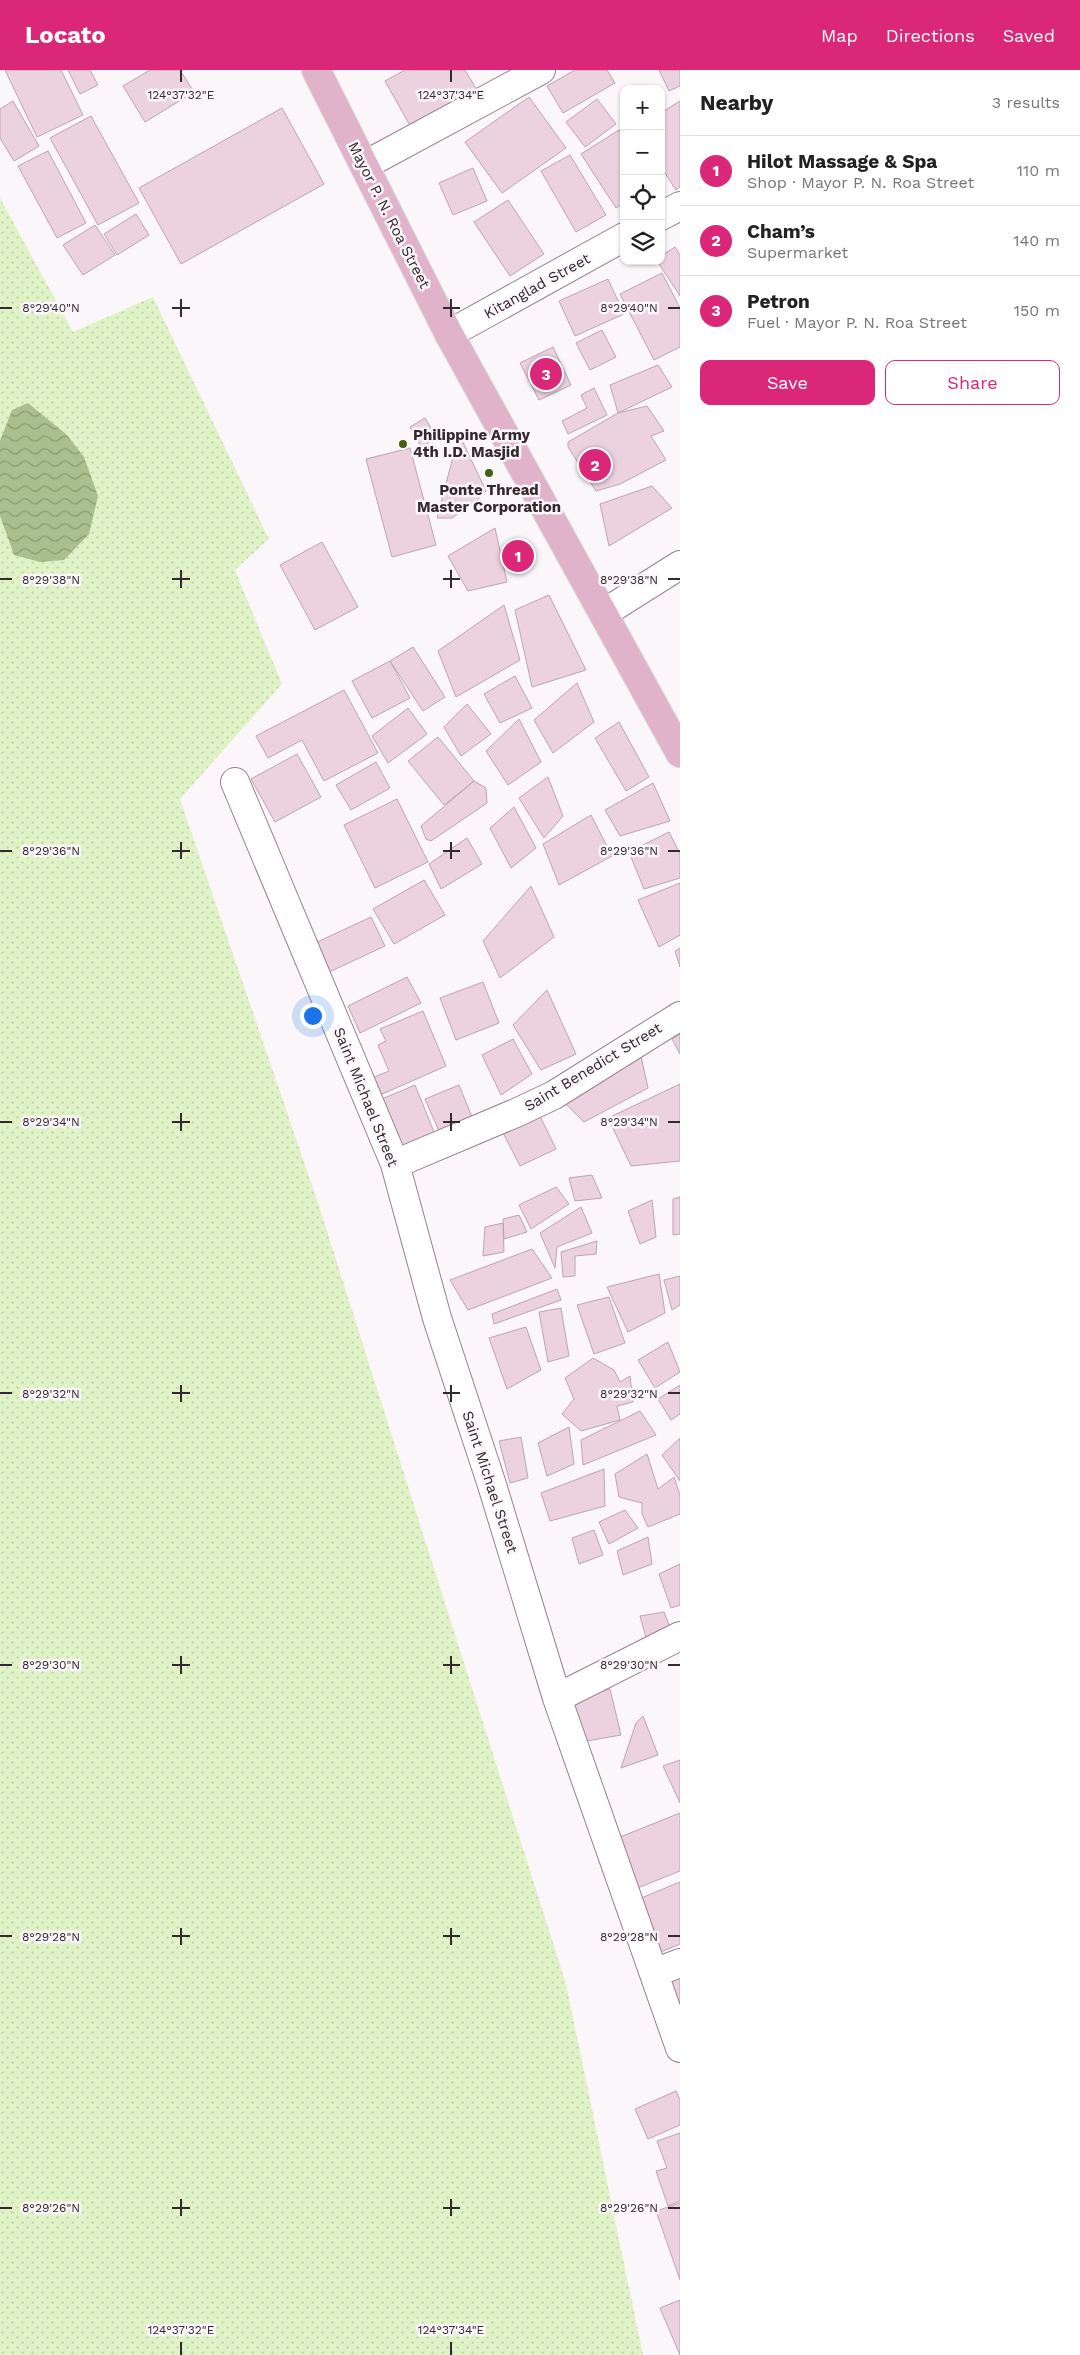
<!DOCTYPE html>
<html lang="en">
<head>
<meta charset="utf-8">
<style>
	body { margin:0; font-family:"Work Sans",sans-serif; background:#f2f2f2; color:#222 }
	.controls { position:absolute; right:15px; top:15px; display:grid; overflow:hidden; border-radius:10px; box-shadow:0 1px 4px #0004 }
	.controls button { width:45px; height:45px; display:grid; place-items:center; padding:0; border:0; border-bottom:1px solid #e0e0e0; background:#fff; color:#222; font:25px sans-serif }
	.you { position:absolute; left:312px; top:945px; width:18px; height:18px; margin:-12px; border:4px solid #fff; border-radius:50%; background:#1a73e8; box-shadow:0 0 0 8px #1a73e833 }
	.badge { display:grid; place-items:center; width:32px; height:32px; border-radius:50%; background:#db2777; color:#fff; font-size:16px; font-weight:700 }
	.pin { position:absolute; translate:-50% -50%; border:2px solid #fff; box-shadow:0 1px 5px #0006 }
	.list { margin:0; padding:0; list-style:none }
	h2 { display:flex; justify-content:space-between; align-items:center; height:65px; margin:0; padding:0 20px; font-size:21px }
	h2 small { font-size:16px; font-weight:400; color:#767676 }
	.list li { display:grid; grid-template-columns:32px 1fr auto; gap:15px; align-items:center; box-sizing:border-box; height:70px; padding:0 20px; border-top:1px solid #e0e0e0 }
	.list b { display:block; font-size:19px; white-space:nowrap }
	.list p { margin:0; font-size:16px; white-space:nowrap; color:#767676 }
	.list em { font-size:16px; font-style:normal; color:#767676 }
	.actions { display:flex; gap:10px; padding:15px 20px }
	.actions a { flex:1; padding:11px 0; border:1px solid #db2777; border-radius:10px; text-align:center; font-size:18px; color:#db2777 }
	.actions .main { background:#db2777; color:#fff }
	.icon { flex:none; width:28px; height:28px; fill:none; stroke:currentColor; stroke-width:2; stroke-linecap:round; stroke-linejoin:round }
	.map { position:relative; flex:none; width:680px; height:2285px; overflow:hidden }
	header { display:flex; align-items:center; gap:30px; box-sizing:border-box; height:70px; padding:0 25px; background:#db2777; color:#fff }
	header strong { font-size:24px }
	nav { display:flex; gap:28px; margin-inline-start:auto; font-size:18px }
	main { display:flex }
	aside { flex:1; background:#fff }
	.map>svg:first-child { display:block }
	.grass { fill:url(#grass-dots) }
	.water { fill:url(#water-waves) }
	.building { fill:#ecd2df; stroke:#bda4b0 }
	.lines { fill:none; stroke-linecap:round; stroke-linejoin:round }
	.minor-casing { stroke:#98808c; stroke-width:30 }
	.primary-casing { stroke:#d6d4d5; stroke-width:30 }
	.minor { stroke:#fff; stroke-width:28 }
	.primary { stroke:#e0b3cb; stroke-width:28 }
	.ticks { fill:none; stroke:#33292e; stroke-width:2 }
	.poi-dot { fill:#456010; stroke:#fbf6f9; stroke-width:2 }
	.labels { text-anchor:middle; stroke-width:5; stroke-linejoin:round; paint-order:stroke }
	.street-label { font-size:15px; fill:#33292e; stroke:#fbf6f9 }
	.poi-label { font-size:15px; font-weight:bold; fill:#33292e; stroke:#fbf6f9; text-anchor:start }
	.ticks-label { font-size:12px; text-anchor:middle; fill:#33292e; stroke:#fbf6f9; stroke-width:5; stroke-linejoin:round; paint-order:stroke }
</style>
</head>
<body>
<header>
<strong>Locato</strong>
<nav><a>Map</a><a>Directions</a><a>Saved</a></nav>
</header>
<main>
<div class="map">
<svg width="680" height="2285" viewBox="0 0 680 2285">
	<defs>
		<pattern id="grass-dots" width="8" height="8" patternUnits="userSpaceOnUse" patternTransform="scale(1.25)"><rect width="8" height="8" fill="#dff3c6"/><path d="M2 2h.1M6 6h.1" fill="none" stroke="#c0d0aa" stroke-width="1.8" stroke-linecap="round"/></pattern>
		<pattern id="water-waves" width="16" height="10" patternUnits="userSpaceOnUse" patternTransform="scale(1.25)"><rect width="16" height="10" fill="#a9bf8d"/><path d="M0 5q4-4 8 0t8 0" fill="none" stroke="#8a9b74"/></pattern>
	</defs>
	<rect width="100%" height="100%" fill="#fbf6f9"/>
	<!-- grass -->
	<path class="grass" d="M0 128 73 262 153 227 269 469 235 500 282 614 180 729 318 1133 566 1914 643 2285H0Z"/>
	<!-- water -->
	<path class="water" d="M28 333 67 365 84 387 98 426 89 464 64 490 40 492 14 485 0 446V371L12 340Z"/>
	<!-- building -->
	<path class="building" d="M5 0H61L83 45 37 67Z
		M68 0H90L98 15 80 24Z
		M150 0H180L194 22 145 52 123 16Z
		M405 0H465L478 22 412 59 385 11Z
		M575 0H607L615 13 563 43 547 16Z
		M659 0H680V16L669 21Z
		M529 27 566 78 502 123 465 72Z
		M597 29 616 54 585 77 566 52Z
		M13 31 39 76 14 91 0 68V39Z
		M680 31V117L676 120 661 97V43Z
		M282 38 324 114 181 194 139 118Z
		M91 46 139 133 98 155 50 68Z
		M619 60 624 68V133L616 138 581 84Z
		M48 81 86 153 57 168 18 96Z
		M570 85 606 145 576 162 541 101Z
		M473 98 487 131 453 145 439 113Z
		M508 130 544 184 510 206 474 152Z
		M136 144 149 165 117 185 104 164Z
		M95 155 115 185 83 205 63 175Z
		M675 177 680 185V226L657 191H661V186Z
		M662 203 680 238V277L654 290 620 224Z
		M608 209 624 244 575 266 559 231Z
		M602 260 616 287 590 300 576 273Z
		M553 277 571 315 539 330 520 293Z
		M658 295 672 317 618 343 610 315Z
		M594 318 607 345 568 364 562 351 587 338 581 325Z
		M647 336 664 361 651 366 666 390 620 414 596 421 568 377V372L618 343Z
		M425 348 437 368 421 377 410 357Z
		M459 364 486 421 473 434 452 448H437Z
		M410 378 436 475 392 487 366 389Z
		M652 416 672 438 609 476 600 434Z
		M495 458 507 512 468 521 448 486Z
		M322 472 358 537 315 560 280 495Z
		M549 525 586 600 532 617 515 540Z
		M504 535 520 590 456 627 438 581Z
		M413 577 445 627 423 641 390 591Z
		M390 591 410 628 372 648 352 611Z
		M515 606 532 638 500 653 484 624Z
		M577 613 594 652 553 683 534 650Z
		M344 620 378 683 324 711 302 670 268 688 256 666Z
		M467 634 491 664 461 686 444 657Z
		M408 638 427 664 388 693 372 666Z
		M519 649 541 692 508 715 486 681Z
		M619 652 649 707 626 721 595 668Z
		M438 667 474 711 444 735 408 691Z
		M297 684 321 727 275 752 251 709Z
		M376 692 390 718 351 740 336 715Z
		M548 707 563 746 544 768 519 728Z
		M474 711 486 718 487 733 431 771 426 769 421 756Z
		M653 713 670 751 620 766 605 740Z
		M397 729 428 792 375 818 344 755Z
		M514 737 536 778 511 798 490 758Z
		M591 745 612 786 559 815 543 774Z
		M669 762 680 784V808L644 819 629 782Z
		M467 768 482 794 441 819 429 794Z
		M424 810 445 845 394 874 373 839Z
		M680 813V865L659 877 638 830Z
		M531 816 554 867 500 908 483 871Z
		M371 847 385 876 327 903 313 874Z
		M680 878V897L675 881Z
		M407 907 421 933 360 963 348 936Z
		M483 912 499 953 456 970 440 928Z
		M547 920 576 984 541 1000 513 955Z
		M423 941 446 996 380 1025 372 1008 389 1001 378 975 386 971 380 959Z
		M680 964V984L672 969Z
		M513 969 532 1004 501 1025 482 985Z
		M641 986 648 1018 584 1052 566 1034Z
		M680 1014V1091L631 1096 608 1048Z
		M415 1015 436 1067 403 1080 382 1029Z
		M459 1015 472 1047 439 1061 425 1029Z
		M537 1040 556 1079 520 1096 500 1057Z
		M592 1105 602 1128 575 1131 569 1108Z
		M556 1117 569 1134 531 1159 519 1135Z
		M680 1127V1164L673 1165V1129Z
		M652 1130 656 1167 640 1174 628 1141Z
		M581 1137 592 1163 557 1177 555 1198 540 1163Z
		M519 1145 527 1162 504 1169 503 1149Z
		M503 1153 504 1182 483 1186 485 1157Z
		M597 1171 596 1184 575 1186V1206L563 1207 561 1182Z
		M532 1179 552 1208 468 1240 450 1210Z
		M659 1204 665 1243 628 1262 607 1217Z
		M680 1206V1235L672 1240 664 1210Z
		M557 1219 561 1230 494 1254 492 1244Z
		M609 1227 625 1273 594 1284 577 1235Z
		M561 1238 569 1286 548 1292 539 1242Z
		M526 1257 541 1300 507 1319 489 1268Z
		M668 1272 680 1302 655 1318 638 1290Z
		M593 1288 614 1300 620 1312 630 1306 633 1332 617 1336 620 1350 581 1361 562 1344 574 1329 565 1308Z
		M680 1315V1344L671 1350 658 1329Z
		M640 1341 656 1365 583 1395 581 1370Z
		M569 1357 574 1394 547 1406 538 1373Z
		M521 1367 528 1408 510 1413 499 1371Z
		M680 1368V1411L662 1385Z
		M647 1384 658 1419 674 1407 680 1425V1444L648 1457 642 1444V1433L619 1427 615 1404Z
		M604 1399 605 1436 550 1451 541 1423Z
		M625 1440 638 1458 609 1474 599 1452Z
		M594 1460 603 1485 579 1494 572 1468Z
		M648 1467 652 1494 623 1505 617 1481Z
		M680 1494V1535L671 1538 659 1504Z
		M664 1542 671 1560 647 1571 640 1546Z
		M610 1619 621 1665 581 1672 569 1630Z
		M643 1646 658 1685 621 1698 636 1653Z
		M680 1690V1733L663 1696Z
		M680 1743V1801L635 1819 615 1769Z
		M680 1812V1874L656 1884 634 1831Z
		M680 1902V1932H678L667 1908Z
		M676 2021 680 2030V2055L648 2069 635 2039Z
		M680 2063V2131L668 2136 656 2101 667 2098 657 2071Z
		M680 2133V2210L656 2141Z
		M680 2230V2285L660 2238Z"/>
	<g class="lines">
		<!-- minor casing -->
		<g class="minor-casing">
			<path id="minor" d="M365 95 541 0
				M661 146 680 136
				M449 264 624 167
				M604 543 680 495
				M235 712 395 1094 437 1248 492 1415 557 1628 680 1978
				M395 1094 518 1042 554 1025 680 946
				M557 1628 680 1566
				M654 1903 680 1893"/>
		</g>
		<!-- primary casing -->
		<g class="primary-casing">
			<path id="primary" d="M316 0 449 264 680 683"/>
		</g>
		<!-- minor -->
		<use href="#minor" class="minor"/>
		<!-- primary -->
		<use href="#primary" class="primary"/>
	</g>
	<!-- ticks -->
	<path class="ticks" d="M181 0V12M451 0V12M181 229V247M451 229V247M0 238H12M172 238H190M443 238H460M668 238H680M181 500V518M451 500V518M0 509H12M172 509H190M443 509H460M668 509H680M181 772V789M451 772V789M0 781H12M172 781H190M443 781H460M668 781H680M181 1043V1061M451 1043V1061M0 1052H12M172 1052H190M443 1052H460M668 1052H680M181 1315V1332M451 1315V1332M0 1323H12M172 1323H190M443 1323H460M668 1323H680M181 1586V1604M451 1586V1604M0 1595H12M172 1595H190M443 1595H460M668 1595H680M181 1858V1875M451 1858V1875M0 1866H12M172 1866H190M443 1866H460M668 1866H680M181 2129V2146M451 2129V2146M0 2138H12M172 2138H190M443 2138H460M668 2138H680M181 2272V2285M451 2272V2285"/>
	<!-- markers -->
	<g class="poi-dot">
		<circle cx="403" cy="374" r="5"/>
		<circle cx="489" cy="403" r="5"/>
	</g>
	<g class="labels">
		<!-- street labels -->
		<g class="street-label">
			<text transform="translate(389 145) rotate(63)" y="5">Mayor P. N. Roa Street</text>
			<text transform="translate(537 216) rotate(-29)" y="5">Kitanglad Street</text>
			<text transform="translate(593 997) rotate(-31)" y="5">Saint Benedict Street</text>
			<text transform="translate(366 1027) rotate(68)" y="5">Saint Michael Street</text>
			<text transform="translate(490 1412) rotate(72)" y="5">Saint Michael Street</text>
		</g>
		<!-- poi labels -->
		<g class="poi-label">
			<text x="413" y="370">Philippine Army<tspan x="413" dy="17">4th I.D. Masjid</tspan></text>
			<text x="489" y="425" text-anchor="middle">Ponte Thread<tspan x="489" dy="17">Master Corporation</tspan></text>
		</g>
	</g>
	<g class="ticks-label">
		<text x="181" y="29">124°37'32"E</text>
		<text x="451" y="29">124°37'34"E</text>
		<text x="51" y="242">8°29'40"N</text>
		<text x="629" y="242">8°29'40"N</text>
		<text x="51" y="514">8°29'38"N</text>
		<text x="629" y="514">8°29'38"N</text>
		<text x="51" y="785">8°29'36"N</text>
		<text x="629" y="785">8°29'36"N</text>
		<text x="51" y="1056">8°29'34"N</text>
		<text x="629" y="1056">8°29'34"N</text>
		<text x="51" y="1328">8°29'32"N</text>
		<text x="629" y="1328">8°29'32"N</text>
		<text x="51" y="1599">8°29'30"N</text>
		<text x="629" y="1599">8°29'30"N</text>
		<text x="51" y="1871">8°29'28"N</text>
		<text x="629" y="1871">8°29'28"N</text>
		<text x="51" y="2142">8°29'26"N</text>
		<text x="629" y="2142">8°29'26"N</text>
		<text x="181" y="2264">124°37'32"E</text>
		<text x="451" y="2264">124°37'34"E</text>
	</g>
</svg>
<div class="controls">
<button>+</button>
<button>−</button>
<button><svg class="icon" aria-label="locate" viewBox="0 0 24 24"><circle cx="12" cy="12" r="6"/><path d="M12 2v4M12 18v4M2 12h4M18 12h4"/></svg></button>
<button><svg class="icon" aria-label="layers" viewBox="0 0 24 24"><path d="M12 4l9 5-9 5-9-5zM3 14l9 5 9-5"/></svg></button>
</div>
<div class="you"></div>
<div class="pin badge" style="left:518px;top:486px">1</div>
<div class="pin badge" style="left:595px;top:395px">2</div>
<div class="pin badge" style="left:546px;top:304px">3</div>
</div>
<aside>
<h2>Nearby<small>3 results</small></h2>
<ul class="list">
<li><span class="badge">1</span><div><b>Hilot Massage &amp; Spa</b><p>Shop · Mayor P. N. Roa Street</p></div><em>110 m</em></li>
<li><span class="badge">2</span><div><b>Cham’s</b><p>Supermarket</p></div><em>140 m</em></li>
<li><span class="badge">3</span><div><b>Petron</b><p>Fuel · Mayor P. N. Roa Street</p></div><em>150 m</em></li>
</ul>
<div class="actions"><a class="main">Save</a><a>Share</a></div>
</aside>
</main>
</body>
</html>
